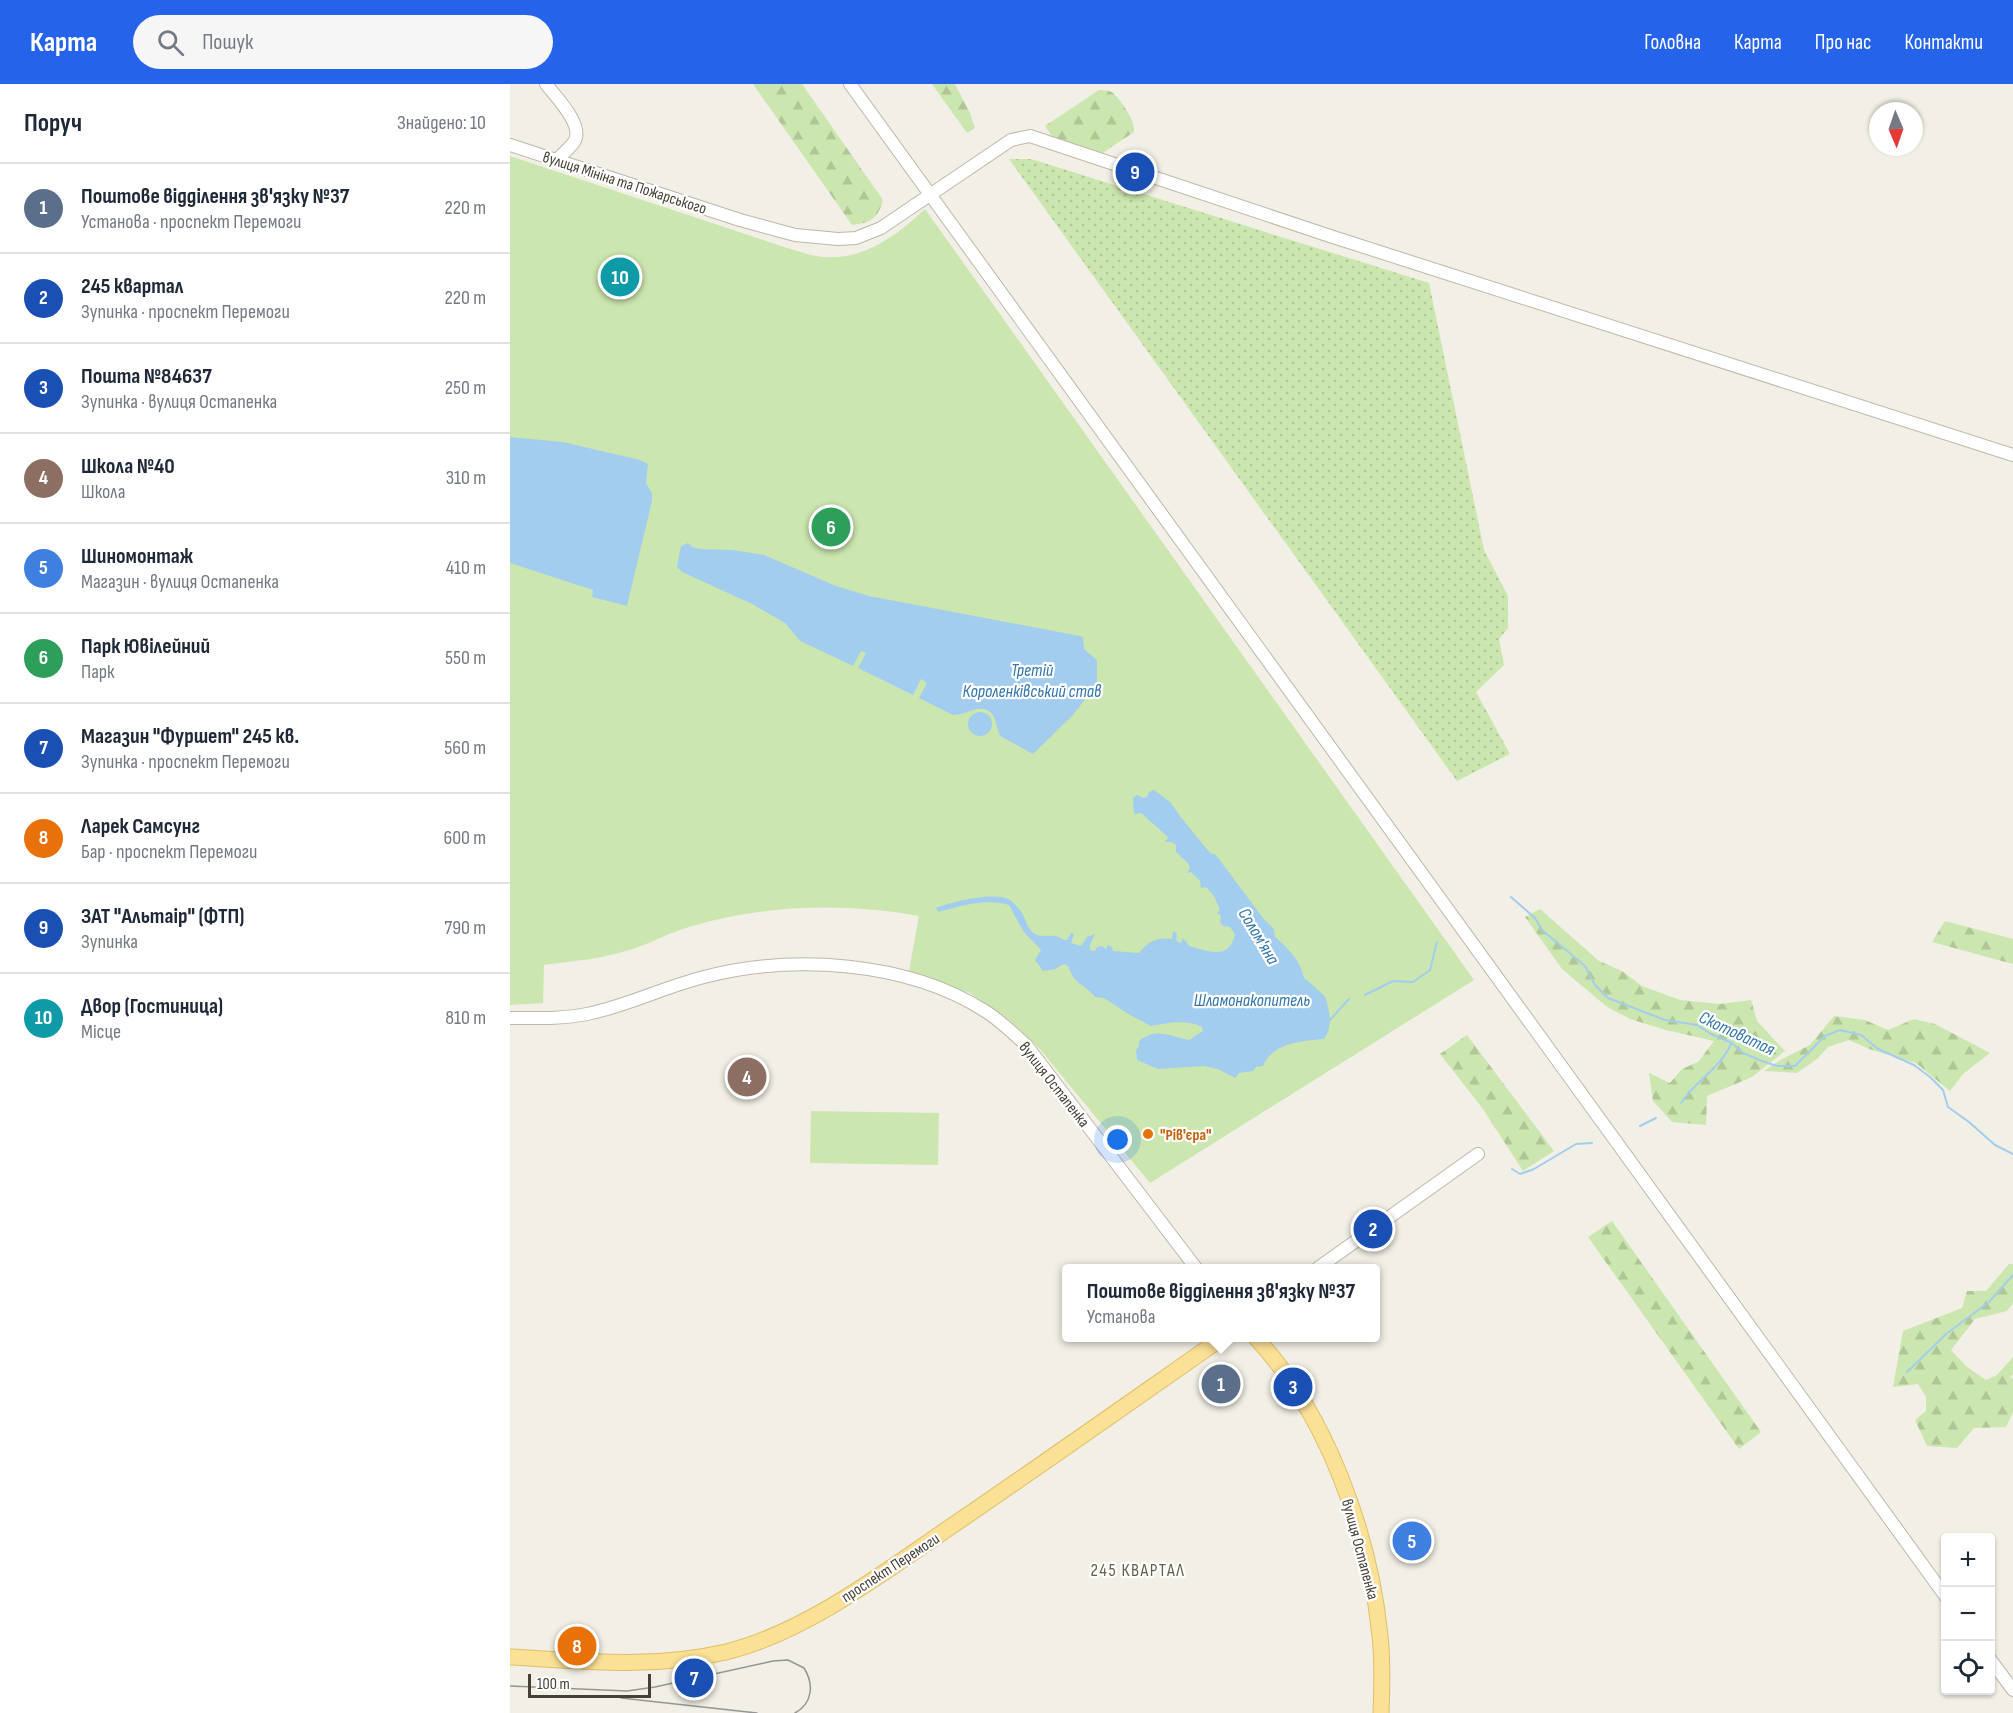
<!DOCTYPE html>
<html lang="uk">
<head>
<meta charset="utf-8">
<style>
	body { margin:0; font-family:"Sofia Sans Condensed",sans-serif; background:#f6f6f7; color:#1f2937 }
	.controls { position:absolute; right:18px; bottom:18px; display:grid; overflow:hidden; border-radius:6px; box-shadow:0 2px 4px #0004 }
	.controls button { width:54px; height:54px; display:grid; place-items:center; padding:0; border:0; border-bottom:2px solid #e0e1e3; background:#fff; color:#1f2937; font:30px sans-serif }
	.compass { position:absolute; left:1359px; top:18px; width:54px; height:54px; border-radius:50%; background:#fff; box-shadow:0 2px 4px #0004; rotate:178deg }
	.scale { position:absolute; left:18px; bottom:15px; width:123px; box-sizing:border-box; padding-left:6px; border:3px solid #453f35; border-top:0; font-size:16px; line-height:21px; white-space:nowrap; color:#453f35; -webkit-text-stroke:4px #fff; paint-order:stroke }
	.you { position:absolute; left:608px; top:1056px; width:21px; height:21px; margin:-15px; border:4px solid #fff; border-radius:50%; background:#1a73e8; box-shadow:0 0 0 9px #1a73e833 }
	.badge { display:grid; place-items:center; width:39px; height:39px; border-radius:50%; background:#2563eb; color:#fff; font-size:20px; font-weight:700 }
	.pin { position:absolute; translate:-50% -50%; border:3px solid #fff; box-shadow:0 2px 6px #0006 }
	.popup { position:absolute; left:552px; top:1180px; width:318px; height:78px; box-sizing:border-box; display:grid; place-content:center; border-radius:6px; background:#fff; filter:drop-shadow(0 2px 4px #0005); font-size:20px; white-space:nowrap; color:#747a83 }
	.popup b { font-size:22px; color:#1f2937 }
	.popup::after { content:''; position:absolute; left:50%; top:100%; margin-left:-12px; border:12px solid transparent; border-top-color:#fff }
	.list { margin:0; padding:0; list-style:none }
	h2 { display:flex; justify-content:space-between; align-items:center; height:78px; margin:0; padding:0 24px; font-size:26px }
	h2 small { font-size:20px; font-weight:400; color:#747a83 }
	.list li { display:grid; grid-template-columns:39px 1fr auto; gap:18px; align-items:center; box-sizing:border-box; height:90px; padding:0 24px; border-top:2px solid #e0e1e3 }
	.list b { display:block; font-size:22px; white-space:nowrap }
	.list p { margin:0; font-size:20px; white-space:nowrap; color:#747a83 }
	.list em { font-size:20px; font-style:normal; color:#747a83 }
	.icon { flex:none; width:33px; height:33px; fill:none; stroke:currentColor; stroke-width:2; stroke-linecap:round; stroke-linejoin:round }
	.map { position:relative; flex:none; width:1503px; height:1629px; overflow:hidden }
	header { display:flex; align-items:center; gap:36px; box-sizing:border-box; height:84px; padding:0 30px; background:#2563eb; color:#fff }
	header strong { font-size:28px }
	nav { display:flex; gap:33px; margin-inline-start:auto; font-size:21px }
	.search { width:420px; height:54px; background:#f6f6f7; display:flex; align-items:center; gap:15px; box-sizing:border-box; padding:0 21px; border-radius:33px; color:#747a83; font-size:22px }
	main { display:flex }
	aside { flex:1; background:#fff }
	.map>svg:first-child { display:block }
	.forest { fill:url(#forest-firs) }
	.park { fill:#cce6af }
	.garden { fill:url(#garden-dots) }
	.water { fill:#a3cdee }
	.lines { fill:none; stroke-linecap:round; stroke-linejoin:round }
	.stream { stroke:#a3cdee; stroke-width:2 }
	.minor-casing { stroke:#bdb7a9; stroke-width:14 }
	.major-casing { stroke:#e0be66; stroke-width:17 }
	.minor { stroke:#fff; stroke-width:12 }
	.major { stroke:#fbe196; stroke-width:15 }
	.tram { stroke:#959595; stroke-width:1.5 }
	.food-dot { fill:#e8710a; stroke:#fff; stroke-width:2 }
	.labels { text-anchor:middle; stroke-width:4.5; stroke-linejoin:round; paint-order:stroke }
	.street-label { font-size:16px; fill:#453f35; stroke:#fff }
	.food-label { font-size:16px; font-weight:bold; fill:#c56008; stroke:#fff; text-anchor:start }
	.water-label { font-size:18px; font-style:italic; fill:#3276ad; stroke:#fff }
	.neighbourhood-label { font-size:18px; letter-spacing:1.5px; fill:#675d4d; stroke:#fff }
</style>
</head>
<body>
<header>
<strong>Карта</strong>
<div class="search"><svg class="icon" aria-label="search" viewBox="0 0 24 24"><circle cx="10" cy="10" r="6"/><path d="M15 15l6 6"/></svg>Пошук</div>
<nav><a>Головна</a><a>Карта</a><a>Про нас</a><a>Контакти</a></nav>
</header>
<main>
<aside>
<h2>Поруч<small>Знайдено: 10</small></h2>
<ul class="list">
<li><span class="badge" style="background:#5c6f8a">1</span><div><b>Поштове відділення зв'язку №37</b><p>Установа · проспект Перемоги</p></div><em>220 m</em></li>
<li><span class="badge" style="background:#1a4fb4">2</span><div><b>245 квартал</b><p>Зупинка · проспект Перемоги</p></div><em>220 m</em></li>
<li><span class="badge" style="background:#1a4fb4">3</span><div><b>Пошта №84637</b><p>Зупинка · вулиця Остапенка</p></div><em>250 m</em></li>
<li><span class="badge" style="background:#8d6e63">4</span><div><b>Школа №40</b><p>Школа</p></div><em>310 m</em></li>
<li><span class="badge" style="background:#3f7fe0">5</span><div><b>Шиномонтаж</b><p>Магазин · вулиця Остапенка</p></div><em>410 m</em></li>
<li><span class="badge" style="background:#2e9e5b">6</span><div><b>Парк Ювілейний</b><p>Парк</p></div><em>550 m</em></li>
<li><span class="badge" style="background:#1a4fb4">7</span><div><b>Магазин &quot;Фуршет&quot; 245 кв.</b><p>Зупинка · проспект Перемоги</p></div><em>560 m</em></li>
<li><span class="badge" style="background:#e8710a">8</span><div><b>Ларек Самсунг</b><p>Бар · проспект Перемоги</p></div><em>600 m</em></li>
<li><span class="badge" style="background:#1a4fb4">9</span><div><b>ЗАТ &quot;Альтаір&quot; (ФТП)</b><p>Зупинка</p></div><em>790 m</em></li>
<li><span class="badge" style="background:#0f9aa8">10</span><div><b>Двор (Гостиница)</b><p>Місце</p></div><em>810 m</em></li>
</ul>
</aside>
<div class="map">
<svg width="1503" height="1629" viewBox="0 0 1503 1629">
	<defs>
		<pattern id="forest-firs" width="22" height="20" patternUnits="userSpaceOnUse" patternTransform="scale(1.5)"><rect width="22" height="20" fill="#cce6af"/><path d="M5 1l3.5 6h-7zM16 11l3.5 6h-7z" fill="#b1c697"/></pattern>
		<pattern id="garden-dots" width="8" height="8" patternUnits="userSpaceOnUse" patternTransform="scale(1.5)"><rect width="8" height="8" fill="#cce6af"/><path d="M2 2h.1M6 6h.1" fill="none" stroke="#b1c697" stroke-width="1.8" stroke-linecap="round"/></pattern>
	</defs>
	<rect width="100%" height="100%" fill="#f2efe6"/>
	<!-- forest -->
	<path class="forest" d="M243 0H292L373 116C368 134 361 139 342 141Z
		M422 0H445L460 29 465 44 457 49Z
		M589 6C594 6 599 6 603 9 611 16 626 38 624 48L588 72 546 58 535 42Z
		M1030 825 1089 877 1112 887 1132 902 1170 916 1210 920 1241 916 1247 937 1275 967 1242 993 1197 1012 1196 1041 1162 1038 1143 1017 1139 989 1160 999 1172 985 1188 978 1204 957 1156 946 1120 935 1097 923 1052 885 1015 833Z
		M1435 837 1503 855V880L1422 858Z
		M1324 932 1355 936 1378 946 1404 935 1425 940 1480 969 1453 990 1440 1007 1406 979 1362 966 1339 956 1318 963 1307 975 1287 989 1254 987 1272 975 1300 961Z
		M957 951 1044 1067 1013 1087 973 1025 930 970Z
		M1102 1137 1251 1348 1229 1365 1078 1153Z
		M1499 1180H1503V1219L1497 1227 1465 1235 1441 1266 1457 1283 1476 1296 1487 1291 1503 1273V1290L1500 1293 1503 1295V1328L1496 1343 1464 1344 1447 1364 1417 1362 1405 1336 1416 1327V1313L1408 1300 1383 1303 1393 1247 1452 1224 1457 1207H1476Z"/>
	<!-- park -->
	<path class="park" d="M0 72 277 164C288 167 301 172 313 173 355 176 386 152 415 125L964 896 640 1099 529 964 498 935 460 909 399 887 409 832C332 818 253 821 179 843 158 849 140 860 119 866 92 875 63 877 34 881L33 919 0 921Z
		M301 1027 429 1029 428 1081 300 1079Z"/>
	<!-- garden -->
	<path class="garden" d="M499 75H521L919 199 974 466 998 512V544L989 555 994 581 966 608 1000 670 947 697Z"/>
	<!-- water -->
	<path class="water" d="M0 353 53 358 130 376 138 380 136 399 142 409V417L117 522 82 513 83 506 0 479Z
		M178 459 182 463 190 465 223 466 254 471 326 502 359 512 570 552 573 553 574 565 587 576V597L584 604 562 632 523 670 490 652C487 646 487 639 484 633 474 615 456 632 443 631L409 614 417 599 411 595 403 611 348 584 356 569 351 567 343 582 290 557 275 539 242 520 172 488 167 483 171 462Z
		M458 640a12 12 0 1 1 24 0a12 12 0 1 1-24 0Z
		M644 706 660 718 670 732 700 769 706 771 753 834 764 845 765 853C778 863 791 878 794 894 803 900 808 907 815 912 819 926 824 941 814 955 793 957 763 958 753 982L746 983 743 987 729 989 725 994 708 985 694 982 648 985 627 976 626 966 629 962V957C645 943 661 952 679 956L693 947 692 943C677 935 657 939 641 942L620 931 594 914 585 913C576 901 562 899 559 883L554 880 545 885 533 887 525 876 531 866 513 847 499 821C475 814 451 822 428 828L426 824C441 818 485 807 500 816 504 818 507 823 510 826 516 833 517 846 525 850 532 854 542 850 548 853 551 854 553 856 557 856L561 849 564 850 561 859 571 862 577 853 585 850 580 861V866L585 867 587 863 592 862 596 865 598 861 602 863 603 867 629 869C639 857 646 853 662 855L663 847 667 849 666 856 668 858 671 859 673 854 679 862C699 867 719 877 725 850L720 843 713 842 710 838 711 832 707 829 710 826 704 812 696 803 691 804 690 797 681 788 677 789 680 784 678 779 666 768V761L662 758H655L658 753 631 729 624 730 623 714 627 711 633 714 637 713 639 708Z"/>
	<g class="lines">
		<!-- stream -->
		<path class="stream" d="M1001 813 1025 834 1032 846 1075 882 1085 901 1098 914 1155 936 1187 941 1201 950 1222 959 1233 969 1252 977 1267 982H1285L1315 952 1330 946 1351 951 1368 965 1404 981 1420 993 1433 1006 1438 1023 1459 1038 1485 1061 1503 1070
			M855 911 883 897 903 898 920 886 927 858
			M818 936H820L839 915
			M1171 1019C1185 997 1210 985 1221 960
			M1130 1042 1146 1034
			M1002 1085 1010 1090 1024 1085 1066 1060 1082 1059
			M1397 1288 1436 1250 1479 1218 1503 1191"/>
		<!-- minor casing -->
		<g class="minor-casing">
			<path id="minor" d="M36 0C46 13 75 42 64 58 60 64 52 70 47 76
				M340 0 1436 1513
				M0 61 230 136 285 151 328 155 346 154 371 144 501 56 520 52 823 153 1503 371
				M0 934C26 934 52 935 77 930 117 922 154 903 194 893 282 870 397 877 475 927 491 937 504 950 517 962L686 1184
				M808 1184 968 1070
				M1480 1575 1503 1606"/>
		</g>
		<!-- major casing -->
		<g class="major-casing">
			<path id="major" d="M746 1254C816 1329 860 1450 870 1552 873 1577 872 1603 871 1629
				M0 1573C75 1577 142 1585 216 1568 293 1549 369 1492 433 1448 527 1384 619 1319 712 1254"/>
		</g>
		<!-- minor -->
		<use href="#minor" class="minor"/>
		<!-- major -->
		<use href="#major" class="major"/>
		<!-- tram -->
		<path class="tram" d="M0 1602 117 1607 145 1603 263 1577 278 1576 294 1584C304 1600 303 1619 285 1629
			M111 1614 247 1629"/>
	</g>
	<!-- markers -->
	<circle class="food-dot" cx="638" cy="1050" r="6"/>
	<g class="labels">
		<!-- street labels -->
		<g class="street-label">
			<text transform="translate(115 98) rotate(18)" y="6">вулиця Мініна та Пожарського</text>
			<text transform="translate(545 1000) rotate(52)" y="6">вулиця Остапенка</text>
			<text transform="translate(851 1465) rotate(75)" y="6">вулиця Остапенка</text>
			<text transform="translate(380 1483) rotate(-33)" y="6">проспект Перемоги</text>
		</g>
		<!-- food labels -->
		<g class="food-label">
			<text x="650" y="1056">"Рів'єра"</text>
		</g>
		<!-- water labels -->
		<g class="water-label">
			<text x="522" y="592">Третій<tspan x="522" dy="21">Короленківський став</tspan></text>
			<text transform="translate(749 852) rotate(59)" y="6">Солом'яна</text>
			<text x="742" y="922">Шламонакопитель</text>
			<text transform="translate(1227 949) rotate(25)" y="6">Скотоватая</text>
		</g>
		<!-- neighbourhood labels -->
		<g class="neighbourhood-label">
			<text x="628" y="1492">245 КВАРТАЛ</text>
		</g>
	</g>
</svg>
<div class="controls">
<button>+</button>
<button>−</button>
<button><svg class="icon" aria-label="locate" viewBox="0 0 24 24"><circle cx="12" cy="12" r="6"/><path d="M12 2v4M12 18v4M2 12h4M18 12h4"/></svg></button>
</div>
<svg class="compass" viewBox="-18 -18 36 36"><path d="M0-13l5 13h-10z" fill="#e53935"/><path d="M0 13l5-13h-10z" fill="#747a83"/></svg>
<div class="scale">100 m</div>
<div class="you"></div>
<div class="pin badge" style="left:711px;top:1300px;background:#5c6f8a">1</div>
<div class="popup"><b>Поштове відділення зв'язку №37</b>Установа</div>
<div class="pin badge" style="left:863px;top:1145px;background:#1a4fb4">2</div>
<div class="pin badge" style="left:783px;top:1303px;background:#1a4fb4">3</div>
<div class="pin badge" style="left:237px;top:993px;background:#8d6e63">4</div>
<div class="pin badge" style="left:902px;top:1457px;background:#3f7fe0">5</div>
<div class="pin badge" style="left:321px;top:443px;background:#2e9e5b">6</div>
<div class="pin badge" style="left:184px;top:1594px;background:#1a4fb4">7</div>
<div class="pin badge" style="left:67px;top:1562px;background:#e8710a">8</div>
<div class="pin badge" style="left:625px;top:88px;background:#1a4fb4">9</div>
<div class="pin badge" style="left:110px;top:193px;background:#0f9aa8">10</div>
</div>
</main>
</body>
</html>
